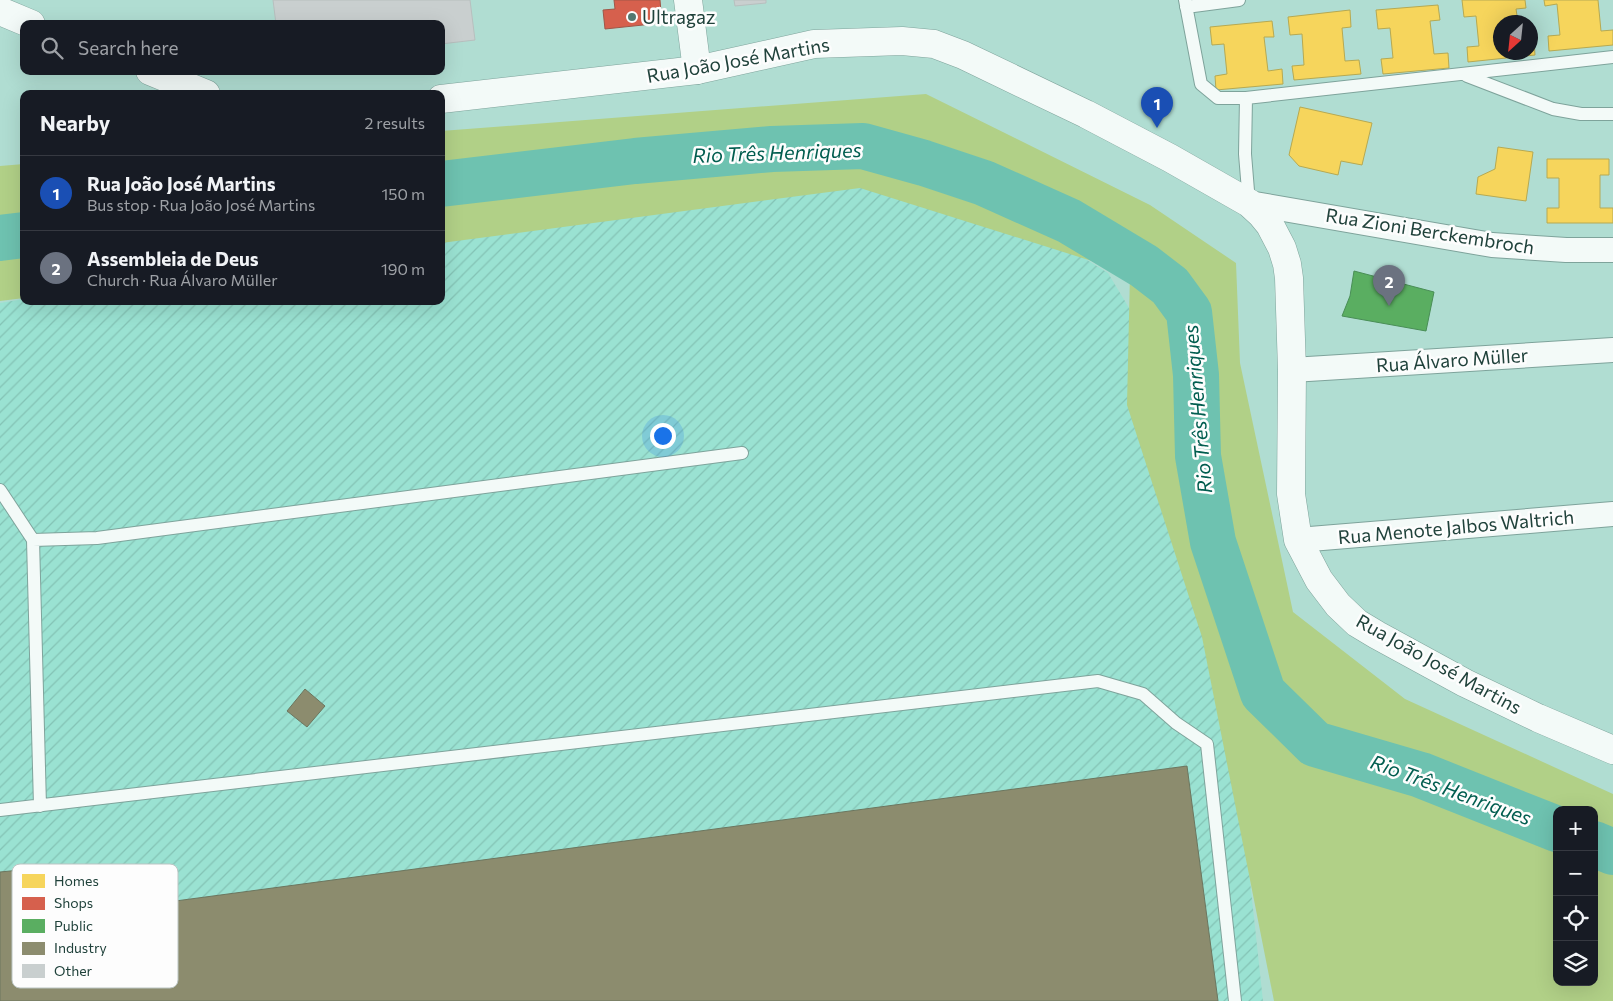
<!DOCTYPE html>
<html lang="en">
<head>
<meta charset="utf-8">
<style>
	body { margin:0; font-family:Commissioner,sans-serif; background:#242831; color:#f1f3f6 }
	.controls { position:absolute; right:15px; bottom:15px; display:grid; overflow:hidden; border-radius:10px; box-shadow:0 5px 20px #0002 }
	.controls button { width:45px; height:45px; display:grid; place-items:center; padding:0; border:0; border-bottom:1px solid #363941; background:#171b24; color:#f1f3f6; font:25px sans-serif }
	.compass { position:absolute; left:1493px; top:15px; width:45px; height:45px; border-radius:50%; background:#171b24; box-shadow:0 5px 20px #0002; rotate:207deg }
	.you { position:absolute; left:662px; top:435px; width:18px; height:18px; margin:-12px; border:4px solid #fff; border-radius:50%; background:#1a73e8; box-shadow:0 0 0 8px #1a73e833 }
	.badge { display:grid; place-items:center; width:32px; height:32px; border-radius:50%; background:#b45309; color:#fff; font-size:16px; font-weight:700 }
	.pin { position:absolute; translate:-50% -41px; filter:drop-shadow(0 1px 2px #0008) }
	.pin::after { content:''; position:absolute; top:26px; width:18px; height:15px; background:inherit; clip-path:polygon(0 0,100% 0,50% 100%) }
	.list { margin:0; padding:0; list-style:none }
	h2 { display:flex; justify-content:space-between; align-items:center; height:65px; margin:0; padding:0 20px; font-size:21px }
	h2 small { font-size:16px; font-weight:400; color:#9ea1a6 }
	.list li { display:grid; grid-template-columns:32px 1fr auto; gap:15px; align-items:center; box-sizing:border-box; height:75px; padding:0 20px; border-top:1px solid #363941 }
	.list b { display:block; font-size:19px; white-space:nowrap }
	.list p { margin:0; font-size:16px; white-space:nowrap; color:#9ea1a6 }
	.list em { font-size:16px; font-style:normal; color:#9ea1a6 }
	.icon { flex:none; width:28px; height:28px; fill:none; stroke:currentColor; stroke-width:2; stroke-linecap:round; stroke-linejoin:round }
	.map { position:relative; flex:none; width:1613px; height:1001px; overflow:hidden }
	.search { position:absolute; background:#171b24; box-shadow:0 5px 20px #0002; left:20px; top:20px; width:425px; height:55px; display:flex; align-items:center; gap:12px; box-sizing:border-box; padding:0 18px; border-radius:10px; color:#9ea1a6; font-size:19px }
	.panel { position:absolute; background:#171b24; box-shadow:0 5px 20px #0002; left:20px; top:90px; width:425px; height:215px; border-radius:10px }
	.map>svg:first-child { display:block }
	.industrial { fill:url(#industrial-furrows) }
	.park { fill:#b1d087; fill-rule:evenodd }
	.homes { fill:#f6d55c; stroke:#b6a952 }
	.shops { fill:#d6604d; stroke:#9f5748 }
	.public { fill:#5aae61; stroke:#498e56 }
	.industry { fill:#8c8c6e; stroke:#6c765f }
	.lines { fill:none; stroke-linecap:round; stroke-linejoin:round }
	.river { stroke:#6ec2b0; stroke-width:46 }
	.building { fill:#c9cfcf; stroke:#b7bfbe }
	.service-casing { stroke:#7ea39b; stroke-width:14 }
	.minor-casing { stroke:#7ea39b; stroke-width:26 }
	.tertiary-casing { stroke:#7ea39b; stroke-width:29 }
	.secondary-casing { stroke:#7ea39b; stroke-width:29 }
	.service { stroke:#f3faf8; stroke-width:12 }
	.minor { stroke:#f3faf8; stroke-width:24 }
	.tertiary { stroke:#f3faf8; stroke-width:28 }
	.secondary { stroke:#f3faf8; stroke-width:28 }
	.poi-dot { fill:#527870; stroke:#fdfdfd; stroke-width:2 }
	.labels { text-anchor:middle; stroke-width:5; stroke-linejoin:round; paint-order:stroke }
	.poi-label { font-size:19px; fill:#20423b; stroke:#fdfdfd; text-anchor:start }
	.street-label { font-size:19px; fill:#20423b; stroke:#fdfdfd }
	.water-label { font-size:20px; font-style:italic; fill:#015d4f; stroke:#fdfdfd }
	.key { fill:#fdfdfd; stroke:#bbc5c3; stroke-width:1 }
	.key-label { font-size:14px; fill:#20423b }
</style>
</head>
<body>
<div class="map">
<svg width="1613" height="1001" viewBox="0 0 1613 1001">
	<defs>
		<pattern id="industrial-furrows" width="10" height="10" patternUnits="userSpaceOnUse" patternTransform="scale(1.25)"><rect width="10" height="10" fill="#9ae2d2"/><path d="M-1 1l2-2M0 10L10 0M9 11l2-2" fill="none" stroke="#84c3b5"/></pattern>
	</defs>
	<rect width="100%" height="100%" fill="#b0ddd2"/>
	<!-- industrial -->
	<path class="industrial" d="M840 171 1071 250 1108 273 1167 371 1224 640 1263 1001H0V303L24 299V301H441V230Z"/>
	<!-- park -->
	<path class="park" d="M926 94 1150 205 1236 263 1240 363 1293 612 1405 699 1613 794V1001H1274L1202 637 1127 405 1130 273 860 188 441 243V131ZM1557 810H1594V982H1557Z
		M24 164V298L0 301V166Z"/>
	<!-- homes -->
	<path class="homes" d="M1462 0H1525L1526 8 1516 9 1518 22H1500V52H1530V41H1534L1535 55 1468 62 1467 47 1479 46 1476 16 1464 17Z
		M1544 0H1598L1601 31 1613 30V45L1549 51 1548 36 1560 35 1557 4 1545 6Z
		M1438 5 1440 20 1430 21 1434 54 1448 53 1449 68 1383 74 1381 59 1393 58 1390 28 1378 29 1376 10Z
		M1350 10 1351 27 1342 28 1345 61 1359 60 1361 74 1294 80 1292 66 1304 65 1302 34 1290 35 1288 17Z
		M1272 21 1274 37H1264L1268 71 1282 69 1283 84 1216 90 1215 76 1227 74 1224 44 1212 45 1210 27Z
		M1300 107 1372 123 1362 165 1341 161 1338 175 1299 166 1289 155Z
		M1498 147 1533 152 1526 201 1476 194 1478 177 1495 169Z
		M1547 159H1609V175H1600V208H1613V223H1547V208H1559V178H1547Z"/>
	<!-- shops -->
	<path class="shops" d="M614 0H660L662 23 605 29 603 10 615 9Z"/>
	<!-- public -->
	<path class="public" d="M1354 271 1434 292 1426 331 1342 316 1350 296Z"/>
	<!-- industry -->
	<path class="industry" d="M305 689 325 706 307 727 287 711Z
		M1187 766 1218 1001H0V872L71 865 78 914Z"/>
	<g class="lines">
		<!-- river -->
		<path class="river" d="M441 184 635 161 772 149 863 146 924 163 984 183 1069 221 1144 266 1170 286 1189 312 1196 375 1198 456 1213 542 1263 693 1315 744 1421 775 1557 829
			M0 238 24 235
			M1594 844 1613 852"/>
	</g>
	<!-- building -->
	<path class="building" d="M273 0H470L475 40 441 44V24H276Z
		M734 0H766V3L735 6Z"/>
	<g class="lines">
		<!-- service casing -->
		<g class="service-casing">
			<path id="service" d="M1185 0 1201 84 1218 98H1246L1613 57
				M1186 7 1239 0
				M1467 76 1553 109 1581 114H1613
				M1246 98 1245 154 1249 203
				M0 490 33 540 97 538 742 453
				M33 540 40 806
				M0 810 1098 681 1143 694 1176 723 1207 744 1235 1001"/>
		</g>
		<!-- minor casing -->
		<g class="minor-casing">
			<path id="minor" d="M1249 203 1492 245 1566 250H1613
				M1292 370 1613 350
				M1298 540 1613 514"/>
		</g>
		<!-- tertiary casing -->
		<g class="tertiary-casing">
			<path id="tertiary" d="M688 0 697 70"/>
		</g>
		<!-- secondary casing -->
		<g class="secondary-casing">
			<path id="secondary" d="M0 11 31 24
				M150 71 206 94
				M441 99 697 70 814 44 902 41 934 44 963 55 1086 114 1170 158 1249 203 1261 214 1270 225 1282 248 1287 264 1289 278 1292 370 1291 494 1298 540 1319 580 1338 605 1357 623 1377 635 1465 683 1538 718 1613 750"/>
		</g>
		<!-- service -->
		<use href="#service" class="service"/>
		<!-- minor -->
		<use href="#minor" class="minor"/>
		<!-- tertiary -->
		<use href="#tertiary" class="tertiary"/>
		<!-- secondary -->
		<use href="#secondary" class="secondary"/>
	</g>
	<!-- markers -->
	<circle class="poi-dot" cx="632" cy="17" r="5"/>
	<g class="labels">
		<!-- poi labels -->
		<g class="poi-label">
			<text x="642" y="24">Ultragaz</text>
		</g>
		<!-- street labels -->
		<g class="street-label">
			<text transform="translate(738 60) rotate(-10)" y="7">Rua João José Martins</text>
			<text transform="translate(1430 231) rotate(9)" y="7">Rua Zioni Berckembroch</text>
			<text transform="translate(1452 360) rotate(-4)" y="7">Rua Álvaro Müller</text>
			<text transform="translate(1456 527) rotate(-5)" y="7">Rua Menote Jalbos Waltrich</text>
			<text transform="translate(1439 664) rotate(29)" y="7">Rua João José Martins</text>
		</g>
		<!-- water labels -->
		<g class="water-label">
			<text transform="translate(777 153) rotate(-2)" y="7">Rio Três Henriques</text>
			<text transform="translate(1198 409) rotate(-95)" y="7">Rio Três Henriques</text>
			<text transform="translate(1451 790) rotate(20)" y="7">Rio Três Henriques</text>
		</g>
	</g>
	<!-- legend -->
	<rect x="12" y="864" width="166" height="124" rx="8" class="key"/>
	<rect x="22" y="874" width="23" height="14" fill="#f6d55c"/>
	<rect x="22" y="897" width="23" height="13" fill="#d6604d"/>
	<rect x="22" y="919" width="23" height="14" fill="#5aae61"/>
	<rect x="22" y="942" width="23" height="13" fill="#8c8c6e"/>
	<rect x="22" y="964" width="23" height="14" fill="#c9cfcf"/>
	<g class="key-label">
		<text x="54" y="886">Homes</text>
		<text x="54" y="908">Shops</text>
		<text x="54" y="931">Public</text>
		<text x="54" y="953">Industry</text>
		<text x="54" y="976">Other</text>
	</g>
</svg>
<div class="controls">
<button>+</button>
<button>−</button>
<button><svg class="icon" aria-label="locate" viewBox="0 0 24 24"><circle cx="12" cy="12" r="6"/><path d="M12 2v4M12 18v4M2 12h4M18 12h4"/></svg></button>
<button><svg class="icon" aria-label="layers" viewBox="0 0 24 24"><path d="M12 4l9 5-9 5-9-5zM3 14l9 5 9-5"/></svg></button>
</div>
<svg class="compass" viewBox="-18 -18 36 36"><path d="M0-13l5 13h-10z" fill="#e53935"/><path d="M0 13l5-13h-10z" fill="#9ea1a6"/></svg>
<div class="you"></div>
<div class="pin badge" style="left:1157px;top:128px;background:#1a4fb4">1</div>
<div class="pin badge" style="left:1389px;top:306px;background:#6b7280">2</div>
<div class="search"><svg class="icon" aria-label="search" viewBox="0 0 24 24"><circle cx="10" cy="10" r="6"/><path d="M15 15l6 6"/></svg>Search here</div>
<section class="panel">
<h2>Nearby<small>2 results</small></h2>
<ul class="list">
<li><span class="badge" style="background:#1a4fb4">1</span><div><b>Rua João José Martins</b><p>Bus stop · Rua João José Martins</p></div><em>150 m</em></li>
<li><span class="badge" style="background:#6b7280">2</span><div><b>Assembleia de Deus</b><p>Church · Rua Álvaro Müller</p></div><em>190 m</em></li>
</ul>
</section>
</div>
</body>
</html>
